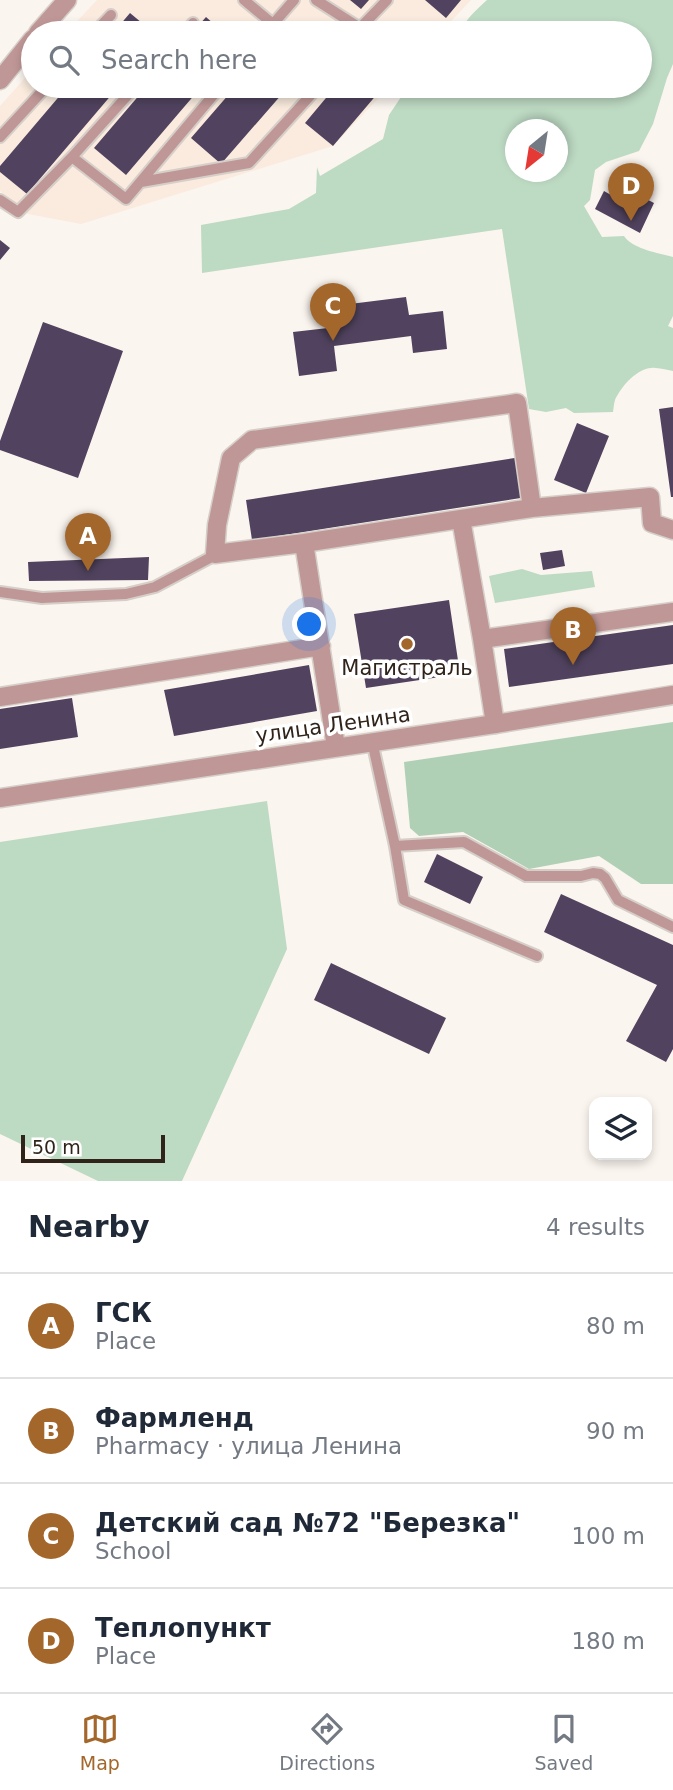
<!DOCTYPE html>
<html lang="en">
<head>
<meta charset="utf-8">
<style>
	body { margin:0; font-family:"DejaVu Sans",sans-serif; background:#f2f2f3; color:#1f2937 }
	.controls { position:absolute; right:21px; bottom:21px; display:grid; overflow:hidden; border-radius:14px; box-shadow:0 4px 10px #0003 }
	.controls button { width:63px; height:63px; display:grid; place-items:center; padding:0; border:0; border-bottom:2px solid #e0e1e3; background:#fff; color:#1f2937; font:35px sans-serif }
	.compass { position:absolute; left:505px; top:119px; width:63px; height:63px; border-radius:50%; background:#fff; box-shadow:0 4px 10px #0003; rotate:210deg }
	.scale { position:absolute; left:21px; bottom:18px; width:144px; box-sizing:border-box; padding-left:7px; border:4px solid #30241a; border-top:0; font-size:19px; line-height:24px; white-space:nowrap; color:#30241a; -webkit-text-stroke:5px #fff; paint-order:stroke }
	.you { position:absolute; left:310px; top:625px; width:24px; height:24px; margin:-18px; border:5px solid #fff; border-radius:50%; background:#1a73e8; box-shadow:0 0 0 10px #1a73e833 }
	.badge { display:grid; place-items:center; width:46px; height:46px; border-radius:50%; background:#a4672b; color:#fff; font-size:23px; font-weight:700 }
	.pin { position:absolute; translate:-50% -58px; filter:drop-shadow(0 2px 4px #0008) }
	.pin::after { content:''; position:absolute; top:37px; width:24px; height:21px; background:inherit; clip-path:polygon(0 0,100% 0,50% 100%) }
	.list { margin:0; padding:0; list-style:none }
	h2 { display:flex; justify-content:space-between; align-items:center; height:91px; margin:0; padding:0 28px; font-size:30px }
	h2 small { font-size:23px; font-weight:400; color:#747a83 }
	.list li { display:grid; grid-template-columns:46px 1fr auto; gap:21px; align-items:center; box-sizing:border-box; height:105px; padding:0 28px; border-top:2px solid #e0e1e3 }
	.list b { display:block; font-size:26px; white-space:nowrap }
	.list p { margin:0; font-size:23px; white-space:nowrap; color:#747a83 }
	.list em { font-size:23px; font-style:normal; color:#747a83 }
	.icon { flex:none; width:38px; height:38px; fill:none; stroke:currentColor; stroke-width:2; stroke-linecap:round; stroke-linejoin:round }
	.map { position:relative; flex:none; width:673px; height:1181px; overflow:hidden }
	.search { position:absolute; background:#fff; box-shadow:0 4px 10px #0003; left:21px; right:21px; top:21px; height:77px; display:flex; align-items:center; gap:18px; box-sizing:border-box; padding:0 24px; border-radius:38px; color:#747a83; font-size:26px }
	.sheet { height:511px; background:#fff }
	nav { display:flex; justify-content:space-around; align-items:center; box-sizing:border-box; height:98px; border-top:2px solid #e0e1e3; background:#fff; font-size:19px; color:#747a83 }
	nav a { display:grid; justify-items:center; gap:4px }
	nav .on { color:#a4672b }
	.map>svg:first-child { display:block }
	.built { fill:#faebde }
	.green { fill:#bddac3; fill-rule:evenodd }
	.forest { fill:#b0d0b6 }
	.building { fill:#51435f }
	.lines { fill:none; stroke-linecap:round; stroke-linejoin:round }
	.service-casing { stroke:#d6cfc9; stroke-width:14 }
	.minor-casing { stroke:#d6cfc9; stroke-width:21 }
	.tertiary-casing { stroke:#d6cfc9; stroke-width:21 }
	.service { stroke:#c09797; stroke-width:10 }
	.minor { stroke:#c09797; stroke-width:18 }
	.tertiary { stroke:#c09797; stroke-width:18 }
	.poi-dot { fill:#a4672b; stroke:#fff; stroke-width:2.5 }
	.labels { text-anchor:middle; stroke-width:7; stroke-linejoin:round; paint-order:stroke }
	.poi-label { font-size:21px; fill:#30241a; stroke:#fff }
	.street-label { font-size:21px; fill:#30241a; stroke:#fff }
</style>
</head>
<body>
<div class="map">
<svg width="673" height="1181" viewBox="0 0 673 1181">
	<rect width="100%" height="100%" fill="#fbf5ef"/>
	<!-- built -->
	<path class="built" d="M97 0H471L440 33H66Z
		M33 69V86H390L333 146 81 224 28 214 0 191V106Z"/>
	<!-- green -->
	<path class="green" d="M487 0H673V64L667 78 653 124 639 151 606 162 595 170 590 200 584 206 602 237 624 236C633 249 658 253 673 257V316L668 326 673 328V371C666 370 657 367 651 368 637 369 623 385 617 396 614 400 614 406 613 412L574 413 566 408 546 412 529 409 502 229 202 273 201 225 289 209 316 193 317 167 320 176 383 139 389 115 401 97 403 86H640V33H459C466 19 476 10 487 0ZM516 130H558V172H516Z
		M522 569 541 575 592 571 595 587 495 603 489 576Z
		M267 801 287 949 182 1181H98L0 1134V842Z"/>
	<!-- forest -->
	<path class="forest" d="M673 722V884H641L599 856 529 869 463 832 419 836 410 828 404 762Z"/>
	<!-- building -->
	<path class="building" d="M350 0H369L361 9Z
		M425 0H461L446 18Z
		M130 13 154 33H113Z
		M206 17 224 33H192Z
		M68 86H119L27 194 0 172V166Z
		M147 86H202L126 175 94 148Z
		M236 86H289L221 164 191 138Z
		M336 86H384L333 146 305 123Z
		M627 189 654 203 640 233 595 209 604 191 618 199Z
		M0 240 10 248 0 260Z
		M406 297 409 315 443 311 447 349 413 353 411 336 334 346 337 371 299 376 293 332 328 328 326 307Z
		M43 322 123 351 78 478 0 450V441Z
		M673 407V497H671L659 409Z
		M577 423 609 436 586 493 554 480Z
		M521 457 527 497 252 540 246 500Z
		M562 550 565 566 543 570 540 553Z
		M149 557 148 580 29 581 28 562Z
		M449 600 460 674 366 688 354 614Z
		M673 625V664L509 687 504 649Z
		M309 665 317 711 174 736 164 690Z
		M72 698 78 737 0 749V709Z
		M437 854 483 877 470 904 424 882Z
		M561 894 673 945V1049L666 1062 626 1041 657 985 544 932Z
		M331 963 446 1018 429 1054 314 1000Z"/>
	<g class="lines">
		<!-- service casing -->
		<g class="service-casing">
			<path id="service" d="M244 0 273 24 265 33
				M316 0 360 28 358 33
				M273 24 294 0
				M360 28 387 0
				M94 33 111 15
				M184 33 193 23
				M0 137 47 86
				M72 157 136 86
				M141 182 249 163 319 86
				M0 200 18 212 72 157 126 199 221 86
				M0 592 42 598 126 594 155 587 219 553
				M372 741 395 846 404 900 537 956
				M395 846 464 842 526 876H581L593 873 600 874 605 878 618 900 673 927"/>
		</g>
		<!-- minor casing -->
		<g class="minor-casing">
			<path id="minor" d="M38 33 67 0
				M0 80 33 39
				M532 508 650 497 652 523 673 530
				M461 519 482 639
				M304 543 532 508 517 403 252 440 231 458 217 525 215 554 304 543 336 747
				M0 697 321 646
				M495 724 482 639 673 612"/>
		</g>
		<!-- tertiary casing -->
		<g class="tertiary-casing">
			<path id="tertiary" d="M0 798 495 724 673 695"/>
		</g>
		<!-- service -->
		<use href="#service" class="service"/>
		<!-- minor -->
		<use href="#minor" class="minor"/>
		<!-- tertiary -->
		<use href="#tertiary" class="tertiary"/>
	</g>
	<!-- markers -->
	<circle class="poi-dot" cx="407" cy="644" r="7"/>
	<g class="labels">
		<!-- poi labels -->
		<g class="poi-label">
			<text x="407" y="675">Магистраль</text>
		</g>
		<!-- street labels -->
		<g class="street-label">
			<text transform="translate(333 725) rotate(-8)" y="7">улица Ленина</text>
		</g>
	</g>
</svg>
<div class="controls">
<button><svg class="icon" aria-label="layers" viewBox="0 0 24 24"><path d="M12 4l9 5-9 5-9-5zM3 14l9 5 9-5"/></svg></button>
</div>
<svg class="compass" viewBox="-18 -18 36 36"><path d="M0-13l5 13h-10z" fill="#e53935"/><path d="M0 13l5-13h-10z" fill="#747a83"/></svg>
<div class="scale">50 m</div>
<div class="you"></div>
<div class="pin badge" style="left:88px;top:571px">A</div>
<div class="pin badge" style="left:573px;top:665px">B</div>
<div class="pin badge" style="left:333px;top:341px">C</div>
<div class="pin badge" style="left:631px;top:221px">D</div>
<div class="search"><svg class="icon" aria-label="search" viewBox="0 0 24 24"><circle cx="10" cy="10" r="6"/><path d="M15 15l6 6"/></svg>Search here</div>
</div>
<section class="sheet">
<h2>Nearby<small>4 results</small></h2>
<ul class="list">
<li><span class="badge">A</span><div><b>ГСК</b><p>Place</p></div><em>80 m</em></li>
<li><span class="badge">B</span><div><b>Фармленд</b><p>Pharmacy · улица Ленина</p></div><em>90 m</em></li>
<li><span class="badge">C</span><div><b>Детский сад №72 &quot;Березка&quot;</b><p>School</p></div><em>100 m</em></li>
<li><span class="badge">D</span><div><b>Теплопункт</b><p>Place</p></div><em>180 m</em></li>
</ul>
</section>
<nav>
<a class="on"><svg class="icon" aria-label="map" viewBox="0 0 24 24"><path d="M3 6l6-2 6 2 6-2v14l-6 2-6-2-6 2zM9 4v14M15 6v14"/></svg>Map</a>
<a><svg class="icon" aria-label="directions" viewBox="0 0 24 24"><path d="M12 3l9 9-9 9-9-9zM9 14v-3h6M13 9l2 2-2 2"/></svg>Directions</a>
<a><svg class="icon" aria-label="saved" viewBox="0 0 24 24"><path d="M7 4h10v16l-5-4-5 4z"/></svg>Saved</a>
</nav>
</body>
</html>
